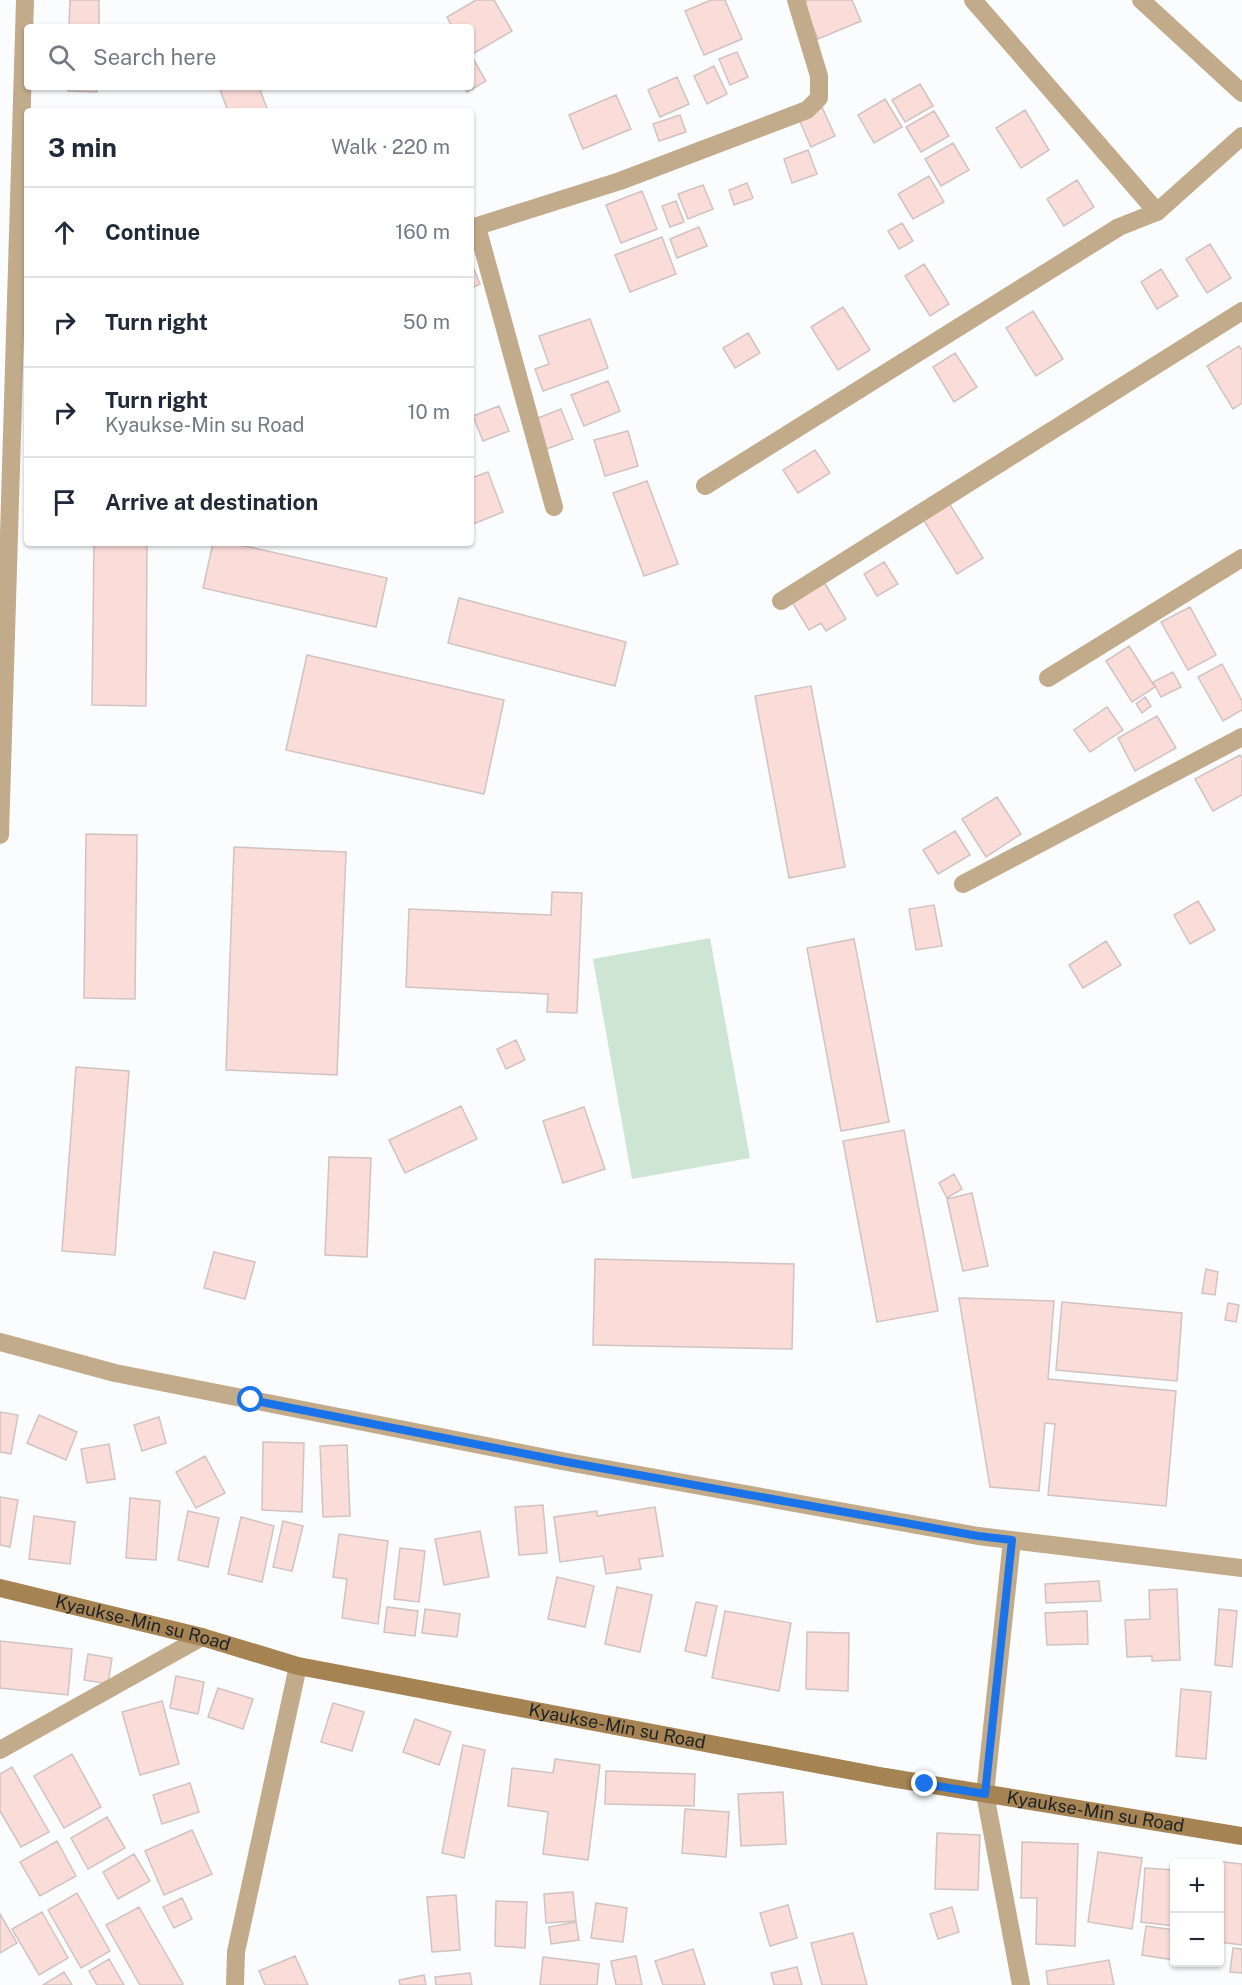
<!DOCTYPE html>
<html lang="en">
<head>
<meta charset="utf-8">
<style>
	body { margin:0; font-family:"Public Sans",sans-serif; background:#f2f2f3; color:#1f2937 }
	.controls { position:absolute; right:18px; bottom:18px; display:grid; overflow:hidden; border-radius:6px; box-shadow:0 2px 4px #0004 }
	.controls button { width:54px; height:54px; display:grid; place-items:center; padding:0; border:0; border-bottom:2px solid #e0e1e3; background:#fff; color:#1f2937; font:30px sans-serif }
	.stop { position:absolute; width:18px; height:18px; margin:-14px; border:4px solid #1a73e8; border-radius:50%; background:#fff }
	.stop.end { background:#1a73e8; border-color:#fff; box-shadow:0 2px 6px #0008 }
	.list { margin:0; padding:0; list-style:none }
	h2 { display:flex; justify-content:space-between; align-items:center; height:78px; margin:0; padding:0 24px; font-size:26px }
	h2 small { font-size:20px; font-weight:400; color:#747a83 }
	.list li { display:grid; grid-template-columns:39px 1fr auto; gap:18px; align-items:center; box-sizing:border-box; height:90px; padding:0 24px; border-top:2px solid #e0e1e3 }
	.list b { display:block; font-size:22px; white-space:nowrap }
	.list p { margin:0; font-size:20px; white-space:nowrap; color:#747a83 }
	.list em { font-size:20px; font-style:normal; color:#747a83 }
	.icon { flex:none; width:33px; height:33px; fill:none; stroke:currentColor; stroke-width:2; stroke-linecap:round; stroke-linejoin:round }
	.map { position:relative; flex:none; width:1242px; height:1985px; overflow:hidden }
	.search { position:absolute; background:#fff; box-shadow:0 2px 4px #0004; left:24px; top:24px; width:450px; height:66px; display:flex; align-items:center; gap:15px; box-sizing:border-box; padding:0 21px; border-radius:6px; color:#747a83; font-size:22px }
	.panel { position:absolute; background:#fff; box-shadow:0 2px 4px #0004; left:24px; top:108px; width:450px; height:438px; border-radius:6px }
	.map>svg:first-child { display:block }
	.green { fill:#cde6d3 }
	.building { fill:#fadcd9; stroke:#d0c3c1; stroke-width:1.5 }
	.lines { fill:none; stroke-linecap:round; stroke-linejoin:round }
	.street { stroke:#c2ab8b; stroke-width:18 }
	.secondary { stroke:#a58352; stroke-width:18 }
	.route { stroke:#1a73e8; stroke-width:8 }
	.labels { text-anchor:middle; stroke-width:6; stroke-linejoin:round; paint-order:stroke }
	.street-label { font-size:18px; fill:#202327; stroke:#fafcfe }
</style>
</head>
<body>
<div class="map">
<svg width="1242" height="1985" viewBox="0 0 1242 1985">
	<rect width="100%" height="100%" fill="#fafcfe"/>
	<!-- green -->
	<path class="green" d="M710 938 750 1158 632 1179 593 959Z"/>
	<!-- building -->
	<path class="building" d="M70 0H99V27H69Z
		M476 0H494L512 31 471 55V27H452L447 17Z
		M711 0H725L742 39 704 55 685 11Z
		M808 0H852L861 21 818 39 802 3Z
		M737 52 748 77 730 85 719 59Z
		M472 57 486 81 467 92 464 87H471Z
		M714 66 727 94 707 104 694 76Z
		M677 77 689 104 660 117 648 90Z
		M920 84 933 106 905 122 892 100Z
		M68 87H97V92L68 91Z
		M219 87H259L268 111H228Z
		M616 95 631 129 583 149 569 115Z
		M885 99 902 127 874 143 858 115Z
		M822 107 835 136 811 147 798 117Z
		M1025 110 1049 150 1021 168 996 128Z
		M934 111 949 136 921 152 906 127Z
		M680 115 686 132 659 141 653 124Z
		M953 143 969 170 941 186 925 159Z
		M808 150 817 174 792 183 784 159Z
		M929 176 944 202 913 219 898 194Z
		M1077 180 1094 207 1064 226 1047 199Z
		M747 183 753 198 734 205 729 190Z
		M703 185 713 209 688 219 678 194Z
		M642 191 657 229 621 243 606 205Z
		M676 201 684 222 670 227 662 206Z
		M902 223 913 241 899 249 888 231Z
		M699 227 707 246 677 258 670 239Z
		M662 237 676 274 630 292 615 255Z
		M1210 244 1231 278 1207 293 1186 259Z
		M471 262 480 284 471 288Z
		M924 264 949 304 930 316 905 276Z
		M1161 269 1178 296 1157 309 1141 282Z
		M843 307 870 350 838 370 811 327Z
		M1033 311 1063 359 1036 376 1006 328Z
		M590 319 608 368 543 391 535 369 549 364 539 336Z
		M748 333 760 353 735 368 723 348Z
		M1239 346 1242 350V403L1233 409 1207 366Z
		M955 353 977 387 954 402 933 367Z
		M608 381 620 411 584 426 571 395Z
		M499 406 509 431 483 441 473 416Z
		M561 409 573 439 544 450 533 420Z
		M628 431 638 466 605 476 594 440Z
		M815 450 830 473 798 493 783 470Z
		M488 472 503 512 471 525V478Z
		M647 481 678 564 644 576 613 493Z
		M949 503 983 558 957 574 923 519Z
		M94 543H147L146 706 92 705Z
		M213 543H232L387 578 376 627 203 588Z
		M884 562 898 584 877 596 864 574Z
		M824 582 846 619 826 631 821 623 809 630 792 602Z
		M459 598 626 642 615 686 448 643Z
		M1190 607 1216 655 1188 670 1161 622Z
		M1129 646 1155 687 1132 702 1106 661Z
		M307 655 504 700 484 794 286 750Z
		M1222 664 1242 701V710L1223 721 1198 677Z
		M1173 672 1181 687 1161 697 1153 682Z
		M811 686 845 867 789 878 755 696Z
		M1145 697 1151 706 1142 713 1136 704Z
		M1107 707 1123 730 1090 752 1074 730Z
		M1157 716 1176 748 1135 771 1118 738Z
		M1240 755 1242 758V795L1213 811 1195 779Z
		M997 797 1021 834 986 857 962 819Z
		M955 831 970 855 938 874 923 850Z
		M86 834 137 835 135 999 84 998Z
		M234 847 346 852 337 1075 226 1070Z
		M552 892 582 893 577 1013 547 1012 548 994 406 987 409 909 551 915Z
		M1198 901 1215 930 1190 944 1174 915Z
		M934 905 942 946 916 950 909 909Z
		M854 939 889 1122 841 1131 807 948Z
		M1106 941 1121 965 1083 988 1069 965Z
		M516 1040 525 1060 506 1069 497 1049Z
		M76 1067 129 1071 115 1255 62 1251Z
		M461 1106 477 1139 405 1173 389 1140Z
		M584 1107 605 1169 563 1183 543 1121Z
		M904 1130 938 1311 877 1322 843 1141Z
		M329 1157 371 1158 367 1257 325 1255Z
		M954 1174 962 1189 947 1198 939 1183Z
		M972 1193 988 1266 963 1271 947 1199Z
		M214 1252 255 1262 245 1299 204 1288Z
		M595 1259 794 1264 792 1349 593 1345Z
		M1206 1269 1218 1272 1215 1295 1202 1293Z
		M959 1298 1054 1301 1048 1379 1176 1391 1166 1506 1048 1495 1055 1424 1045 1423 1039 1491 990 1487Z
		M1062 1302 1182 1313 1177 1381 1056 1370Z
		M1228 1303 1239 1305 1236 1322 1225 1320Z
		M0 1412 18 1415 11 1454 0 1452Z
		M39 1415 77 1432 66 1460 27 1443Z
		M159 1417 166 1443 142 1451 134 1425Z
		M263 1442 304 1443 302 1512 262 1510Z
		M109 1444 115 1479 87 1483 81 1449Z
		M347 1445 350 1516 323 1517 320 1446Z
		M205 1456 225 1493 196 1508 176 1472Z
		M0 1497 18 1500 10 1547 0 1545Z
		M130 1498 160 1501 156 1560 126 1558Z
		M543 1505 547 1553 519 1555 515 1507Z
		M655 1507 663 1556 639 1559 641 1569 606 1574 603 1556 560 1562 554 1517 597 1511V1516Z
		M188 1511 219 1518 208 1567 178 1560Z
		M34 1516 75 1522 70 1564 29 1559Z
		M241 1517 274 1526 262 1582 228 1574Z
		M283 1521 303 1526 292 1571 273 1567Z
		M480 1531 489 1577 444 1585 435 1539Z
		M339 1534 388 1541 378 1624 342 1618 347 1579 333 1577Z
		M400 1548 425 1551 419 1602 394 1599Z
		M557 1577 594 1586 585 1627 548 1619Z
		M1099 1581 1101 1601 1046 1603 1045 1584Z
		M617 1587 652 1595 640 1652 605 1644Z
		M1177 1589 1180 1660 1152 1661V1656L1127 1657 1125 1620 1150 1619 1149 1590Z
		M696 1602 717 1606 706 1656 685 1651Z
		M387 1607 418 1611 415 1636 384 1632Z
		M425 1609 460 1614 457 1637 422 1633Z
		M1219 1609 1237 1611 1232 1667 1215 1665Z
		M725 1611 791 1623 779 1691 712 1678Z
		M1087 1611 1088 1644 1047 1645 1045 1613Z
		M807 1632 849 1633 848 1691 806 1689Z
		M0 1641 72 1649 68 1695 0 1688Z
		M88 1654 112 1658 108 1684 84 1680Z
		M176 1676 204 1682 198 1714 170 1708Z
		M218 1688 253 1699 243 1729 208 1717Z
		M1181 1689 1211 1692 1206 1759 1176 1756Z
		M162 1701 179 1764 140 1775 122 1712Z
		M333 1703 364 1712 352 1751 321 1742Z
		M415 1719 451 1732 439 1765 403 1752Z
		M463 1745 485 1750 464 1858 442 1853Z
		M72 1754 101 1807 64 1828 34 1776Z
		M555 1759 600 1765 588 1860 543 1854 548 1812 508 1806 512 1768 553 1773Z
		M12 1767 49 1832 21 1847 0 1811V1774Z
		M606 1771 695 1774 694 1806 605 1804Z
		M190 1783 199 1812 162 1824 153 1795Z
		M783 1792 786 1844 741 1846 738 1794Z
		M685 1809 729 1812 726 1857 682 1853Z
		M107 1817 125 1848 88 1869 71 1838Z
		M192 1830 212 1874 164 1895 145 1851Z
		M937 1833 980 1835 978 1890 935 1889Z
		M57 1841 76 1876 40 1896 20 1862Z
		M1022 1842 1078 1844 1075 1946 1036 1944 1037 1898H1021Z
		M1098 1852 1142 1858 1132 1929 1088 1922Z
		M134 1854 150 1881 118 1899 103 1872Z
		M1223 1862 1242 1864V1945L1220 1942V1888Z
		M1145 1868 1174 1870V1926L1141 1922Z
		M573 1892 576 1921 546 1923 544 1894Z
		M77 1893 110 1951 81 1968 48 1910Z
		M456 1895 460 1950 432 1952 427 1897Z
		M182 1898 192 1919 174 1928 163 1907Z
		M496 1901 527 1902 525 1948 495 1946Z
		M596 1903 627 1908 623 1942 591 1938Z
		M788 1905 797 1938 770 1946 760 1913Z
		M139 1907 183 1984 181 1985H140L106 1925Z
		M952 1907 959 1932 938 1939 930 1914Z
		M42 1912 68 1958 39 1975 12 1929Z
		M0 1914 17 1943 0 1953Z
		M576 1922 579 1940 551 1944 549 1927Z
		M1146 1926 1174 1930V1960L1142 1955Z
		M853 1933 867 1985H822L811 1943Z
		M1233 1948 1242 1949V1973L1230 1972Z
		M693 1949 705 1985H663L655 1961Z
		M295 1956 308 1985H265L259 1971Z
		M636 1956 642 1985H616L611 1961Z
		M543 1957 599 1964 597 1985H540Z
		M109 1959 124 1985H97L89 1971Z
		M1109 1960 1114 1985H1048L1046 1971Z
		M797 1967 802 1985H774L771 1973Z
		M64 1972 72 1985H43Z
		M470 1973 472 1985H436L435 1977Z
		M424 1975 426 1985H400L399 1980Z"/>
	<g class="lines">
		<!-- street -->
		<path class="street" d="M973 0 1157 212
			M1141 0 1242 93
			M477 227 554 507
			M471 228 620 181 807 110 819 98V76L796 0
			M705 486 1119 227 1157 212 1242 136
			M781 601 1242 311
			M1048 678 1242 558
			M0 835 25 0
			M963 884 1242 737
			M0 1342 115 1373 567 1462 978 1536 1242 1568
			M1012 1540 985 1794 1021 1985
			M0 1750 202 1637
			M235 1985 236 1952 298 1666"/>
		<!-- secondary -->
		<path class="secondary" id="s1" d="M0 1588 202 1637 298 1666 885 1777 1242 1836"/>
	</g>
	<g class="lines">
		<!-- route -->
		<path class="route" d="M251 1400 567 1462 978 1536 1012 1540 985 1794 925 1784"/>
	</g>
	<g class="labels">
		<!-- street labels -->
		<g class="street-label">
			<text dy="6" stroke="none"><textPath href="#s1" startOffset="147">Kyaukse-Min su Road</textPath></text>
			<text dy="6" stroke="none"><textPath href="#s1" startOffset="633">Kyaukse-Min su Road</textPath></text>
			<text dy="6" stroke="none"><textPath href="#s1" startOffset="1119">Kyaukse-Min su Road</textPath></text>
		</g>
	</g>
</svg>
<div class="controls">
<button>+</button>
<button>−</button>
</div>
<div class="stop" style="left:251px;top:1400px"></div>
<div class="stop end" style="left:925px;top:1784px"></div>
<div class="search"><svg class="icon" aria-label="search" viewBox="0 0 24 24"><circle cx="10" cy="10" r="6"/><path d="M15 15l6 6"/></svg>Search here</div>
<section class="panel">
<h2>3 min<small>Walk · 220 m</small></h2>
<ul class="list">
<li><svg class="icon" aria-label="ahead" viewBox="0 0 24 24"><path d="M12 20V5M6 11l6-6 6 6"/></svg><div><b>Continue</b></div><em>160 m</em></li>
<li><svg class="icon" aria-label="right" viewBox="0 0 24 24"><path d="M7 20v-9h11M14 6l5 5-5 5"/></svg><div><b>Turn right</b></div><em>50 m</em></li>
<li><svg class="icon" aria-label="right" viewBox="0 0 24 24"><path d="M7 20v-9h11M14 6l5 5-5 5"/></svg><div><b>Turn right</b><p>Kyaukse-Min su Road</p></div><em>10 m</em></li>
<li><svg class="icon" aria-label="arrive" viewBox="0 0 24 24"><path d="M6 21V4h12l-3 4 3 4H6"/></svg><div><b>Arrive at destination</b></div></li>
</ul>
</section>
</div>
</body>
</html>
